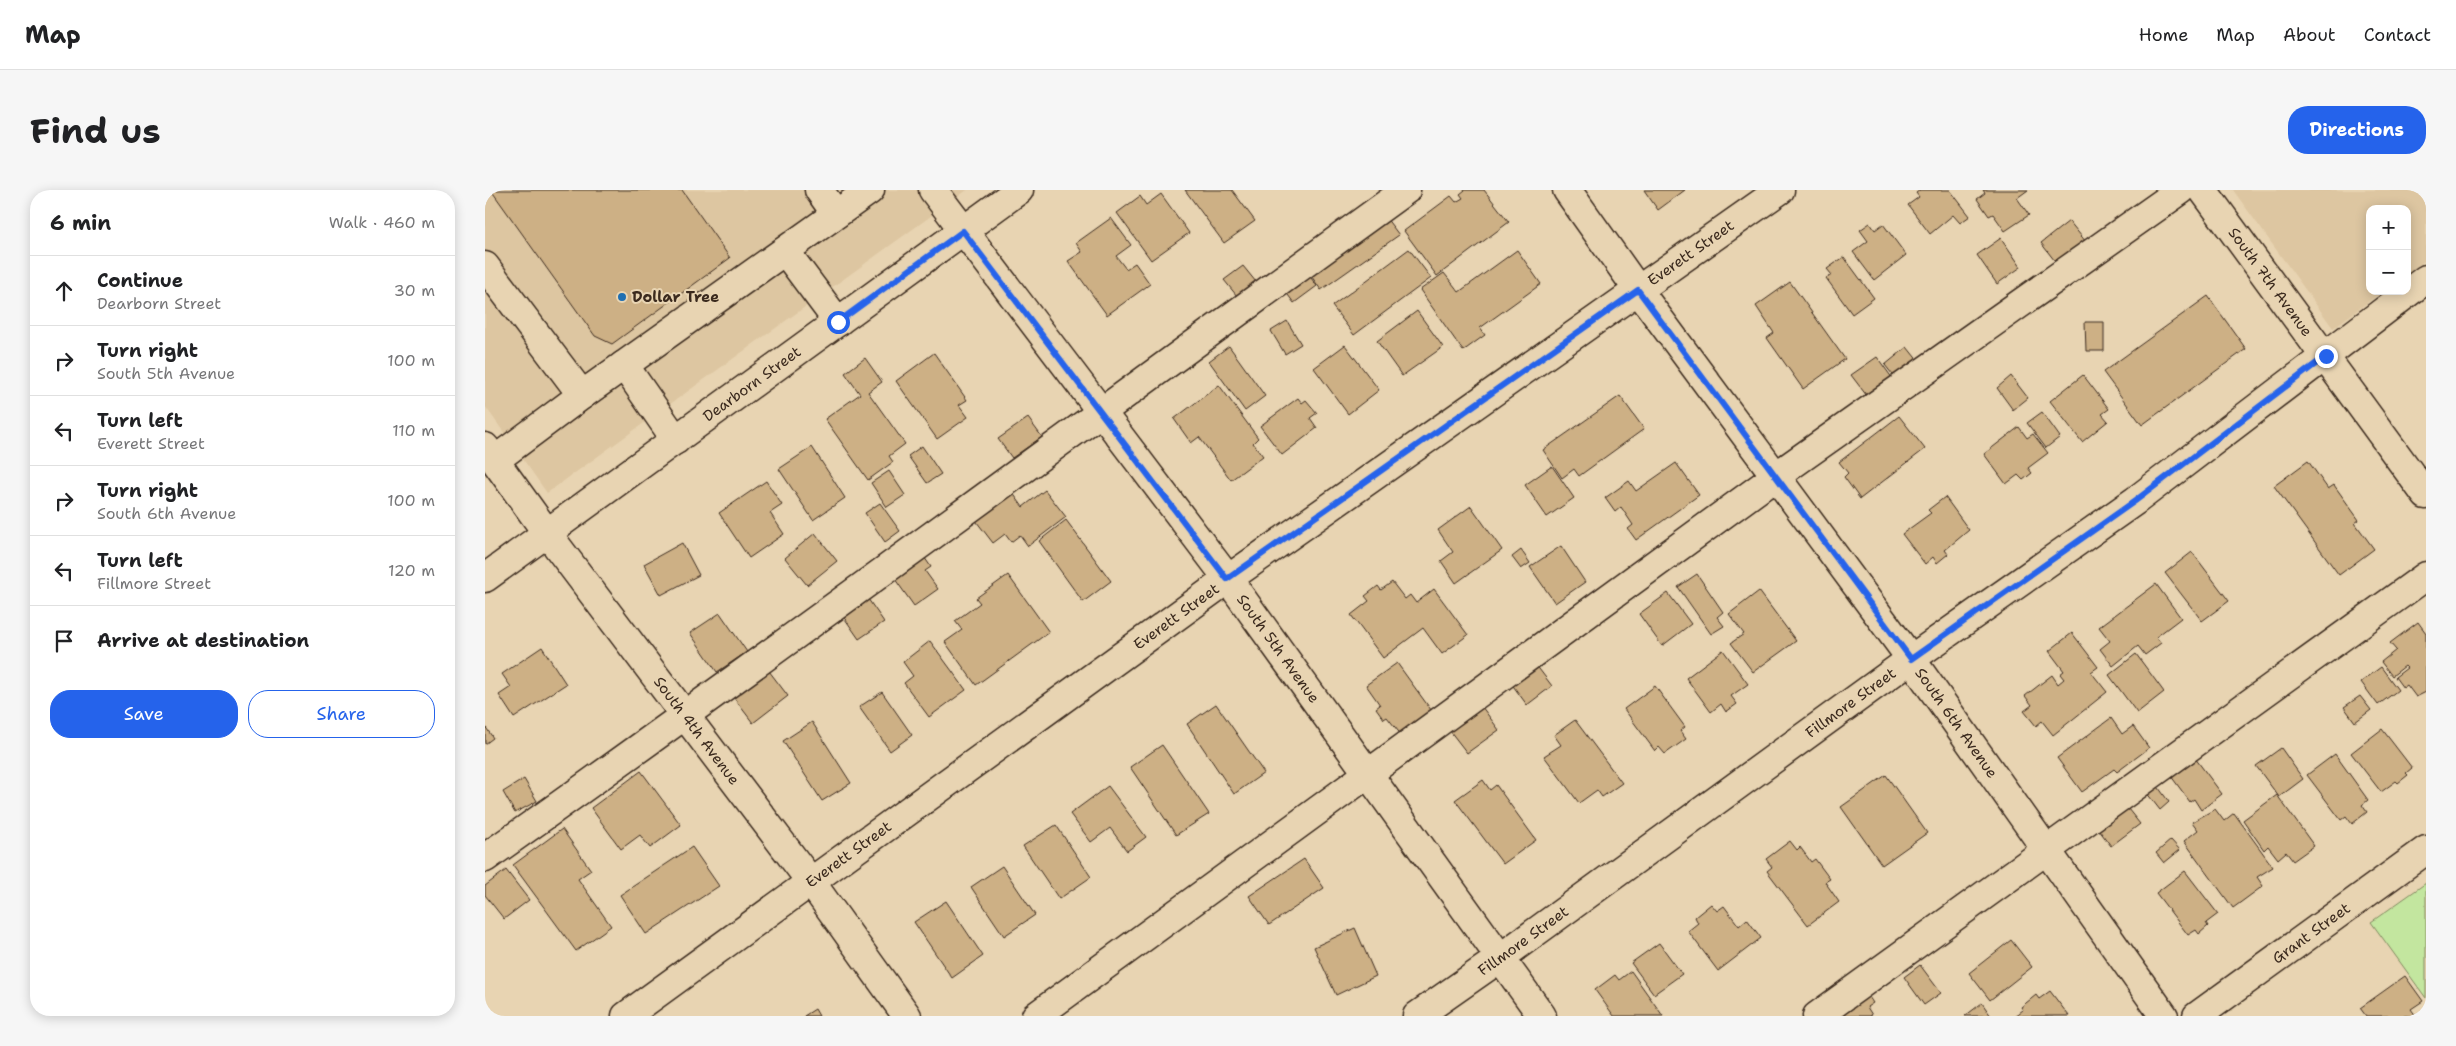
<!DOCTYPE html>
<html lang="en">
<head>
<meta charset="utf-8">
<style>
	body { margin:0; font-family:"Shantell Sans",sans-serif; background:#f6f6f6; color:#202124 }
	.controls { position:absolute; right:15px; top:15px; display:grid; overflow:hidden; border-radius:10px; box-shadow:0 2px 12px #0003 }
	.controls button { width:45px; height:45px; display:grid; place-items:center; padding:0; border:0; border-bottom:1px solid #e0e0e0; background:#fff; color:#202124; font:25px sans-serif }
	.stop { position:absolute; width:15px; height:15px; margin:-11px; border:4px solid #2563eb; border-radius:50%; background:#fff }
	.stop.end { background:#2563eb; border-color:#fff; box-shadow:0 1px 5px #0008 }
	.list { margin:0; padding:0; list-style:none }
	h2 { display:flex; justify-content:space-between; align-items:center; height:65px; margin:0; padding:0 20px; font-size:21px }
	h2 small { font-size:16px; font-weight:400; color:#757577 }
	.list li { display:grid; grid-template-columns:32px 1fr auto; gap:15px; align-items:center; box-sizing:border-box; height:70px; padding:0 20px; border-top:1px solid #e0e0e0 }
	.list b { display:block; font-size:19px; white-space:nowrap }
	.list p { margin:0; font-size:16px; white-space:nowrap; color:#757577 }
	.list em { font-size:16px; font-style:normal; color:#757577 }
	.actions { display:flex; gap:10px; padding:15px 20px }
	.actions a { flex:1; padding:11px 0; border:1px solid #2563eb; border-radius:20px; text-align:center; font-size:18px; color:#2563eb }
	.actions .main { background:#2563eb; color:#fff }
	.icon { flex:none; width:28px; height:28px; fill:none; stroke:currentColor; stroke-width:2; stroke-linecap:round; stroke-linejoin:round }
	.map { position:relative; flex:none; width:1941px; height:826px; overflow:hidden; border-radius:20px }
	header { display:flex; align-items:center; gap:30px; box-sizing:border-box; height:70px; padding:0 25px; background:#fff; border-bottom:1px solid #e0e0e0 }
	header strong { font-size:24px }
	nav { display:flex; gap:28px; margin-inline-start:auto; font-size:18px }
	.intro { display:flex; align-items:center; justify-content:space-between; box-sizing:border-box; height:120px; padding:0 30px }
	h1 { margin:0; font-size:35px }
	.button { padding:12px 22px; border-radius:20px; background:#2563eb; color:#fff; font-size:18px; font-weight:700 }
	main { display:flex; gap:30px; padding:0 30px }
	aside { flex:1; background:#fff; border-radius:20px; box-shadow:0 2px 12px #0003 }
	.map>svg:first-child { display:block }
	.built { fill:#ddc6a1 }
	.green { fill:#c3e69f; stroke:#7f885e }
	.building { fill:#cdb085; stroke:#3b2a1e }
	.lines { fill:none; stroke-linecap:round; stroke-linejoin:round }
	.minor-casing { stroke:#3b2a1e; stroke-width:31 }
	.minor { stroke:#e8d4b2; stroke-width:28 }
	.route { stroke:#2563eb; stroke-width:6 }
	.poi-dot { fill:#1f6fb2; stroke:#e8d4b2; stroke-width:2 }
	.labels { text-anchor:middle; stroke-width:4; stroke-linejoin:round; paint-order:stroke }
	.street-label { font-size:15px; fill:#3b2a1e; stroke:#e8d4b2 }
	.poi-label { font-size:15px; font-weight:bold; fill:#3b2a1e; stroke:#e8d4b2; text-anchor:start }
</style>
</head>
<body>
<header>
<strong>Map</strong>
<nav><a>Home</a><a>Map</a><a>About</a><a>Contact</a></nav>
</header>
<div class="intro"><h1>Find us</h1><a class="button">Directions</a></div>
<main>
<aside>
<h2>6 min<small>Walk · 460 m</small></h2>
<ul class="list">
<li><svg class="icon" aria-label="ahead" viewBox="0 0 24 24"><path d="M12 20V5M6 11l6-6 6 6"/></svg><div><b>Continue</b><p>Dearborn Street</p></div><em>30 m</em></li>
<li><svg class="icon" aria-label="right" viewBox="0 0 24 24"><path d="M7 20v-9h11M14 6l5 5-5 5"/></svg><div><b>Turn right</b><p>South 5th Avenue</p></div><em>100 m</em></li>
<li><svg class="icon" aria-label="left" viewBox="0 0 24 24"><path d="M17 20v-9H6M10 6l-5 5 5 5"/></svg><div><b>Turn left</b><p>Everett Street</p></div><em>110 m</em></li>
<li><svg class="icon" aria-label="right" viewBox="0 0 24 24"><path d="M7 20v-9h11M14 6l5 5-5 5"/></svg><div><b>Turn right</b><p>South 6th Avenue</p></div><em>100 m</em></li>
<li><svg class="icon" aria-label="left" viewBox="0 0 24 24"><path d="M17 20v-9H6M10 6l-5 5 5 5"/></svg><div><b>Turn left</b><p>Fillmore Street</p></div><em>120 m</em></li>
<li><svg class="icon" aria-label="arrive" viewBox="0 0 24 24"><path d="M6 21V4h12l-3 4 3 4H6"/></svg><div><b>Arrive at destination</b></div></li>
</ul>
<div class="actions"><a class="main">Save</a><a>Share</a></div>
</aside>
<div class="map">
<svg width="1941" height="826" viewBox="0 0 1941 826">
	<rect width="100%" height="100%" fill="#e8d4b2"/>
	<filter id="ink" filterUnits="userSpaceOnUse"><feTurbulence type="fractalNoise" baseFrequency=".02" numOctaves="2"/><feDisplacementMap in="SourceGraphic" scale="10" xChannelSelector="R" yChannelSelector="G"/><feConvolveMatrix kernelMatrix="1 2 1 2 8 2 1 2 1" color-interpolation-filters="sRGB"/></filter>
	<g filter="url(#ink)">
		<!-- built -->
		<path class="built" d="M0 0H482L62 303 0 216Z
			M1748 0H1941V70L1922 84V19H1885V101H1898L1848 138Z"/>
		<!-- green -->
		<path class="green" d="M1941 693V808L1886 732Z"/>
		<!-- building -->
		<path class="building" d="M6 0H197L245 68 127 154 110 146Z
			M700 0H747L770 31 739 53Z
			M980 0H999L1024 32 952 86 919 41 966 6 971 12 978 8 975 4Z
			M1159 0H1200L1173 20Z
			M1435 0H1465L1485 26 1475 33 1468 25 1445 44 1423 15 1434 7 1431 3Z
			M1498 0H1543L1532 8 1544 25 1520 41 1508 24 1504 26 1492 9 1500 3Z
			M676 4 704 43 666 70 632 23 655 6 661 15Z
			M898 24 914 45 836 100 822 80Z
			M626 28 646 55 631 66 641 79 650 73 665 94 622 125 583 71 597 62 591 53Z
			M1584 31 1601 52 1573 75 1556 53Z
			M1385 33 1390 40 1398 34 1421 65 1389 90 1368 62 1383 51 1375 40Z
			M1516 48 1536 77 1512 94 1492 65Z
			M924 59 946 88 869 145 847 116Z
			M1032 60 1056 94 995 138 1000 145 978 161 935 100 959 83 974 102Z
			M1359 67 1389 108 1367 124 1341 88 1347 85 1342 79Z
			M758 76 771 92 752 106 739 90Z
			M820 80 832 96 809 113 797 97Z
			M1305 92 1360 169 1318 199 1282 148 1289 143 1271 116Z
			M1723 106 1761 159 1657 235 1618 182Z
			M932 121 958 157 917 186 892 151Z
			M802 131 816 154 800 164 786 141Z
			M1600 132H1619V161H1601Z
			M860 155 894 200 863 224 829 178Z
			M744 156 780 206 760 221 724 171Z
			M1422 157 1434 172 1411 189 1400 175Z
			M449 163 482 210 474 215 483 227 452 249 411 191Z
			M1392 167 1410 192 1385 210 1366 185Z
			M380 168 397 192 383 202 420 254 404 266 408 272 383 290 340 229 375 204 360 183Z
			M1598 185 1624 219 1617 224 1623 231 1597 252 1565 211Z
			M1526 186 1543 208 1528 220 1512 198Z
			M734 195 773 248 768 253 778 266 746 290 714 247 706 253 689 229Z
			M1135 206 1159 239 1094 286 1089 279 1077 288 1058 260Z
			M813 208 817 213 821 210 832 223 825 228 832 238 797 265 775 236Z
			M1557 222 1575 247 1561 258 1542 233Z
			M1414 226 1440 259 1375 309 1359 287 1363 283 1354 272Z
			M543 228 557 247 527 268 513 249Z
			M1534 237 1542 248 1548 244 1563 263 1543 278 1547 283 1538 290 1533 285 1521 294 1499 264Z
			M437 256 456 284 442 293 423 266Z
			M327 257 360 308 328 330 294 279Z
			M1823 271 1843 299 1849 295 1874 330 1870 333 1889 359 1854 385 1789 296Z
			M1191 273 1214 305 1151 350 1143 339 1148 335 1136 317 1130 322 1120 308 1144 291 1151 301Z
			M1067 276 1089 308 1062 327 1040 295Z
			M404 281 420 305 402 317 386 293Z
			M281 291 297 315 285 323 299 344 264 368 234 323Z
			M522 295 538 317 560 300 581 327 543 356 535 345 526 352 520 344 508 353 485 323Z
			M1460 307 1484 340 1460 360 1463 364 1452 373 1448 367 1440 374 1417 344 1446 323 1443 320Z
			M395 313 415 341 400 352 380 323Z
			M986 316 1017 360 971 393 956 371 968 362 953 340Z
			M581 330 626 391 598 412 554 351Z
			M330 343 352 371 322 395 300 368Z
			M197 353 214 385 176 405 159 374Z
			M1076 356 1100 392 1070 413 1045 377Z
			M1036 360 1045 373 1036 379 1027 367Z
			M435 361 446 377 440 381 453 399 429 416 405 382Z
			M1707 362 1744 411 1717 431 1680 383Z
			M1212 384 1238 422 1232 427 1239 436 1226 444 1193 397Z
			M523 385 564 442 491 495 460 452 477 440 470 431 495 413 491 408Z
			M907 392 920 409 925 405 931 413 949 399 983 445 957 464 938 438 898 468 866 425 884 411 880 406 893 396 896 400Z
			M1671 394 1696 428 1671 447 1676 453 1660 465 1653 456 1628 476 1615 459 1625 451 1614 437Z
			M1274 401 1311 451 1268 482 1246 453 1259 444 1244 424Z
			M1183 403 1206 434 1177 456 1154 424Z
			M383 409 399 432 374 449 358 426Z
			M235 423 262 462 232 482 205 443Z
			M1933 432 1941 443V502L1931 507 1922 495 1918 498 1910 487 1922 478 1920 476 1907 486 1896 472 1911 460 1905 453Z
			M1587 443 1613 477 1606 482 1622 502 1568 545 1557 531 1551 536 1539 521 1547 515 1540 506 1567 485 1573 494 1579 489 1575 484 1579 481 1564 461Z
			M445 451 481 500 444 527 419 493 428 486 418 472Z
			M57 457 81 494 29 528 14 505 26 497 17 484Z
			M1238 460 1263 494 1246 506 1252 514 1241 522 1236 514 1226 522 1201 488Z
			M1651 464 1679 502 1652 523 1624 485Z
			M912 473 949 524 917 546 902 527 899 529 891 518 895 515 881 495Z
			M1051 475 1067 496 1042 515 1026 493Z
			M281 477 303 506 268 533 246 504Z
			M1896 477 1913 500 1893 515 1876 492Z
			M1170 496 1200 537 1195 541 1201 549 1180 564 1174 557 1170 561 1139 519Z
			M397 502 427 545 405 561 374 517Z
			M1875 506 1886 520 1870 532 1859 517Z
			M731 514 779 583 749 604 702 534Z
			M997 517 1014 540 982 563 965 541Z
			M1626 528 1637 544 1648 536 1664 558 1632 582 1629 579 1597 602 1572 568Z
			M1090 530 1137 593 1117 607 1112 600 1094 613 1059 566 1076 555 1069 545Z
			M327 532 366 593 337 611 298 551Z
			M0 536 8 548 0 554Z
			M1897 539 1927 578 1921 583 1923 585 1913 593 1911 591 1896 602 1866 563Z
			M677 555 724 624 691 645 645 577Z
			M1796 558 1818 589 1794 607 1771 576Z
			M1707 564 1737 604 1716 620 1709 609 1705 612 1683 582Z
			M1850 564 1883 610 1877 615 1882 622 1867 634 1861 626 1856 630 1822 585Z
			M156 581 196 635 165 658 155 645 136 659 106 618Z
			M1401 585 1442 643 1397 675 1356 617Z
			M39 589 52 611 30 623 18 602Z
			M998 590 1005 600 1011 595 1051 650 1018 674 970 610Z
			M1671 594 1684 612 1675 620 1661 602Z
			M623 596 661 647 642 661 625 638 606 652 585 624Z
			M1792 605 1829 656 1808 671 1801 662 1793 669 1783 656 1779 660 1758 630Z
			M1639 614 1655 634 1626 656 1611 636Z
			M1730 619 1739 631 1749 623 1788 677 1772 687 1778 696 1748 718 1699 651 1713 640 1707 632Z
			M571 635 606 687 574 709 538 656Z
			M77 639 106 680 93 689 126 736 91 761 28 675Z
			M1686 650 1695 660 1679 673 1671 663Z
			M1305 651 1312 660 1315 657 1326 672 1330 669 1345 689 1340 692 1354 712 1323 735 1282 681 1287 677 1281 669Z
			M207 657 234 696 161 744 135 705Z
			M819 669 839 698 784 735 764 706Z
			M517 676 550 725 519 746 486 697Z
			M21 680 44 710 19 729 0 705V696Z
			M1700 681 1733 724 1721 733 1723 736 1714 744 1711 740 1703 745 1671 703Z
			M461 711 498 766 467 788 429 732Z
			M1226 714 1232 721 1239 716 1254 736 1262 729 1276 748 1233 781 1203 741 1213 733 1210 727Z
			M870 738 891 786 851 805 829 757Z
			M1526 750 1547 777 1505 810 1484 783Z
			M1174 753 1197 784 1169 804 1146 773Z
			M1435 775 1456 803 1439 815 1419 787Z
			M1146 781 1178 826H1129L1110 800 1130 785 1134 790Z
			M1920 786 1938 811 1926 819 1931 826H1881L1875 818Z
			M1565 801 1584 826H1530L1538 820 1536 817 1551 805 1554 809Z
			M1382 804 1388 813 1382 817 1387 825 1385 826H1345Z
			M1497 813 1506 826H1480Z
			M330 819 334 826H319Z"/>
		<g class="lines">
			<!-- minor casing -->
			<g class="minor-casing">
				<g id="minor">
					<path d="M334 0 351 24"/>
					<path id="s1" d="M448 0 743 389 1057 826"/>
					<path id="s2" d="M1082 0 1153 100 1426 469 1679 826"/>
					<path id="s3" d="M1718 0 1941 305"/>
					<path d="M300 61 353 132"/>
					<path d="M0 76 97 205 10 270"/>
					<path d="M139 175 191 250"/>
					<path d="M97 205 385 0"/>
					<path id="s4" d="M0 257 62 343 326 692 422 826"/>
					<path id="s5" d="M0 388 534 0"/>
					<path d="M0 668C310 449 614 222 921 0"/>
					<path id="s6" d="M141 826 743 389 1295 0"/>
					<path d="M551 826 1291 286 1696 0"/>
					<path id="s7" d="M932 826 1015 768 1426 469 1650 311 1941 89"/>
					<path d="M1332 826 1941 386"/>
					<path id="s8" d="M1712 826 1941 660"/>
				</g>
			</g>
			<!-- minor -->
			<use href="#minor" class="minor"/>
		</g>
	</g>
	<g class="lines" filter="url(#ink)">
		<!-- route -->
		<path class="route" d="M353 132 478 41 742 389 1153 100 1426 469 1650 311 1841 166"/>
	</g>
	<!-- markers -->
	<circle class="poi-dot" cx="137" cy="107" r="5"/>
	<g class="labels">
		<!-- street labels -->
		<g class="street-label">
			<text dy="5" stroke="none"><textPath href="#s6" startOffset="1310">Everett Street</textPath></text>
			<text dy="5" stroke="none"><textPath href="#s3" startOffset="114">South 7th Avenue</textPath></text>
			<text dy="5" stroke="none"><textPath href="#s5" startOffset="330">Dearborn Street</textPath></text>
			<text dy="5" stroke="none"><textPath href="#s6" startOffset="680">Everett Street</textPath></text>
			<text dy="5" stroke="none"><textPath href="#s1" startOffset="574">South 5th Avenue</textPath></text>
			<text dy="5" stroke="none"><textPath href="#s7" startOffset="535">Fillmore Street</textPath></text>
			<text dy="5" stroke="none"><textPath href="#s2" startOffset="660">South 6th Avenue</textPath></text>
			<text dy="5" stroke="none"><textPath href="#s4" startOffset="354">South 4th Avenue</textPath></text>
			<text dy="5" stroke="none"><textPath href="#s6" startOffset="275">Everett Street</textPath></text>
			<text dy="5" stroke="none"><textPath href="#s8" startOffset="141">Grant Street</textPath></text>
			<text dy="5" stroke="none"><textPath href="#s7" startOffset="130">Fillmore Street</textPath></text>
		</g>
		<!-- poi labels -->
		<g class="poi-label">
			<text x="147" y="112">Dollar Tree</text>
		</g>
	</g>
</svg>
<div class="controls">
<button>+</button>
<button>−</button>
</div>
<div class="stop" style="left:353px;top:132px"></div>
<div class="stop end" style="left:1841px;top:166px"></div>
</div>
</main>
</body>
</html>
